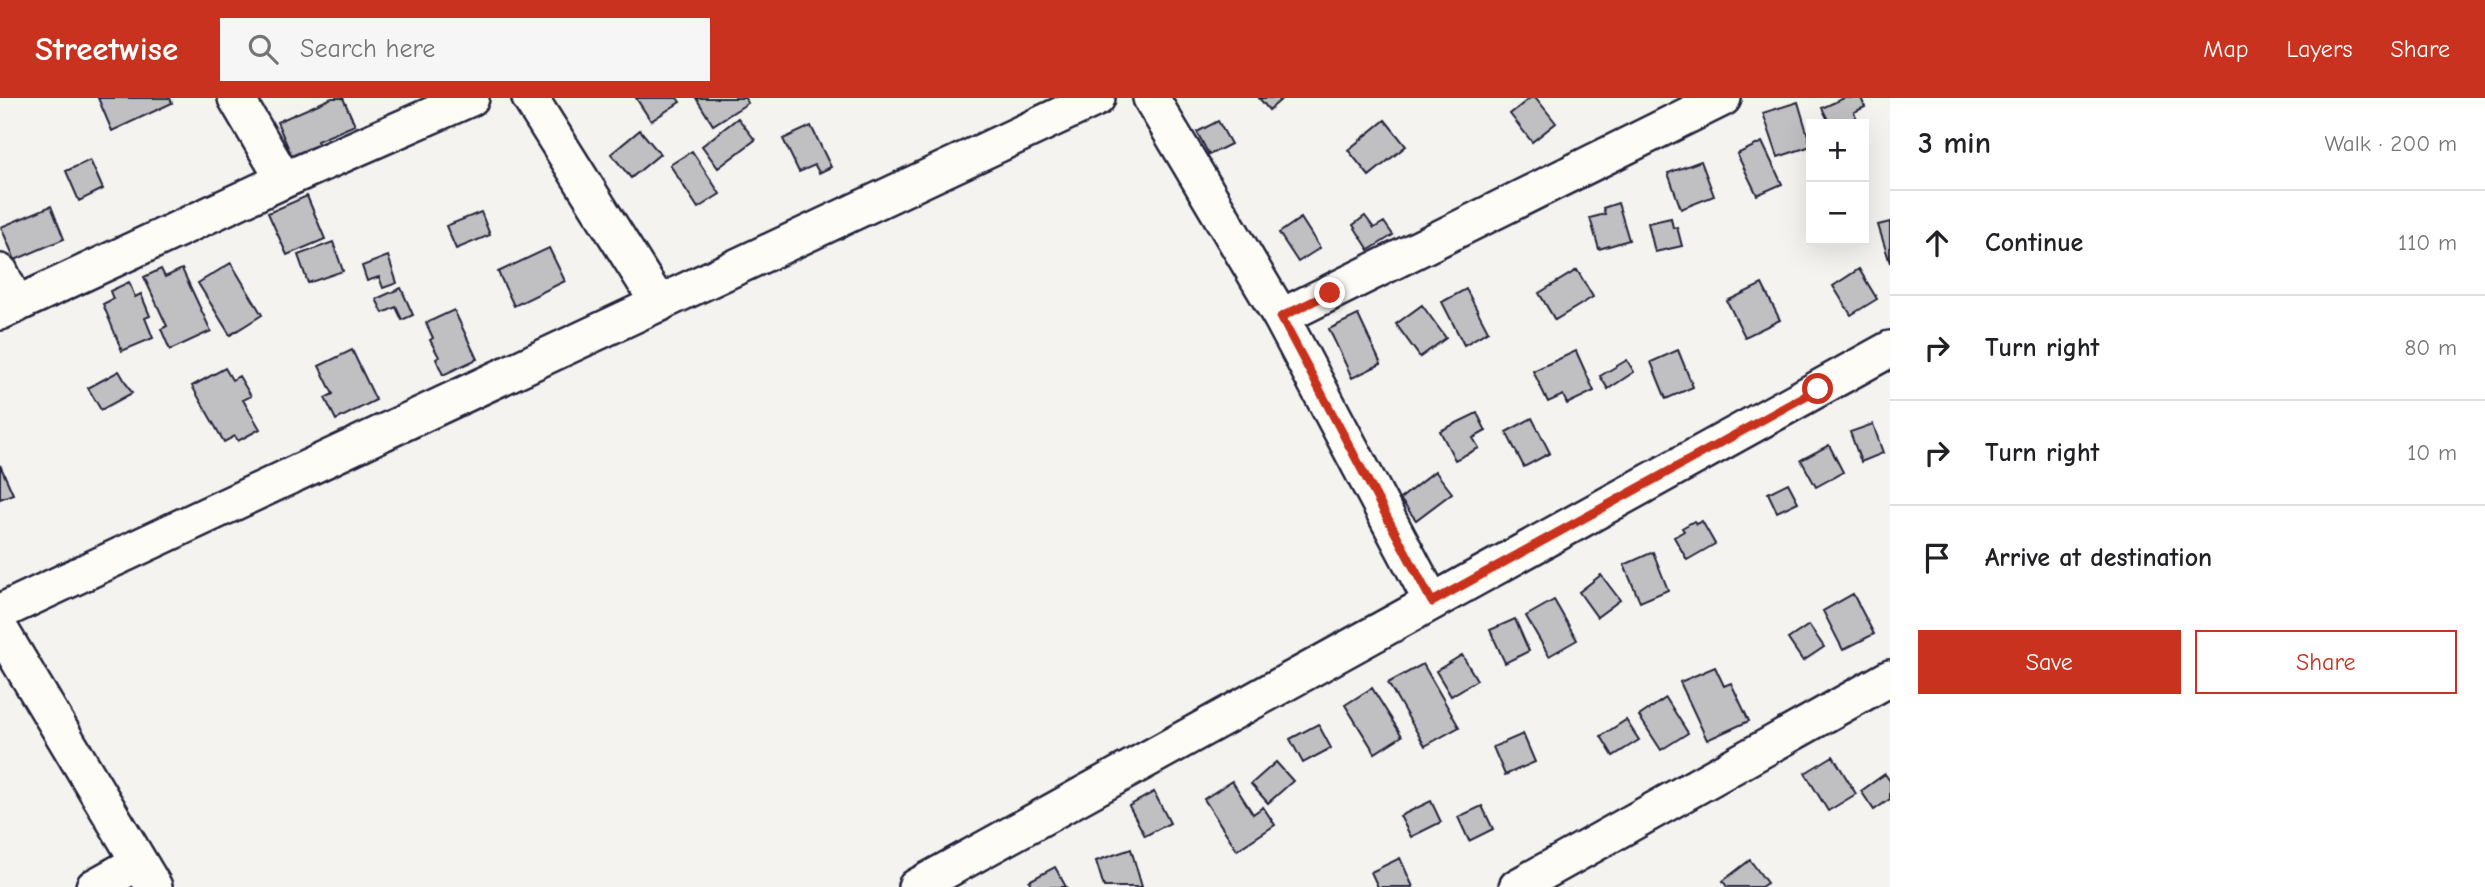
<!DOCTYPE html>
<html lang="en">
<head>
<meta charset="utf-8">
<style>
	body { margin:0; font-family:"Comic Neue",sans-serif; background:#f6f6f6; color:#202124 }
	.controls { position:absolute; right:21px; top:21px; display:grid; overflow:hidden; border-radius:0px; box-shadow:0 7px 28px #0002 }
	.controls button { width:63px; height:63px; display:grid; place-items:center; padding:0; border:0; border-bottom:2px solid #e0e0e0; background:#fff; color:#202124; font:35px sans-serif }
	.stop { position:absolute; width:21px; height:21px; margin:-16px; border:5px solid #c8321e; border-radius:50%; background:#fff }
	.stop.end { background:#c8321e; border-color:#fff; box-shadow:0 2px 7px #0008 }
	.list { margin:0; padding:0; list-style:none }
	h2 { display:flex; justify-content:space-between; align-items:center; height:91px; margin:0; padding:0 28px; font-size:30px }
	h2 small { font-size:23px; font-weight:400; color:#757577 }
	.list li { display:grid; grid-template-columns:46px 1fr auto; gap:21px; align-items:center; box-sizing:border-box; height:105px; padding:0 28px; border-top:2px solid #e0e0e0 }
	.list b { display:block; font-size:26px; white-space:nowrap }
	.list em { font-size:23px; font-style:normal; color:#757577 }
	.actions { display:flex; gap:14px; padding:21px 28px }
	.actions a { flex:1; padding:16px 0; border:2px solid #c8321e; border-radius:0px; text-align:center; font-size:24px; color:#c8321e }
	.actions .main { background:#c8321e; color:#fff }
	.icon { flex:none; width:38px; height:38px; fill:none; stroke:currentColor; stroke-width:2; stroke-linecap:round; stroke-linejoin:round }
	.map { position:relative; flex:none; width:1890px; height:789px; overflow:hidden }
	header { display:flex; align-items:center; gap:42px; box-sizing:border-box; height:98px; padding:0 35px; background:#c8321e; color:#fff }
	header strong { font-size:33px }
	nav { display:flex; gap:38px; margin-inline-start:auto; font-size:24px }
	.search { width:490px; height:63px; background:#f6f6f6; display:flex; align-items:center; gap:18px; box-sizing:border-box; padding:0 24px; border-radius:0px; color:#757577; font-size:26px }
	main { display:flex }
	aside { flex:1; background:#fff }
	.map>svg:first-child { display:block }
	.building { fill:#c0bfc2; stroke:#22223b; stroke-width:2 }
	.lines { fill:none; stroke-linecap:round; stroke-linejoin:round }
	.minor-casing { stroke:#22223b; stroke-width:40 }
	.minor { stroke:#fdfcf7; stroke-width:35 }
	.route { stroke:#c8321e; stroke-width:9 }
</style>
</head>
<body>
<header>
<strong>Streetwise</strong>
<div class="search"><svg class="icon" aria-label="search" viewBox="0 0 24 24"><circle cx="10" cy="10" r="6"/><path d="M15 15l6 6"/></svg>Search here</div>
<nav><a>Map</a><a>Layers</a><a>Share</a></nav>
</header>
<main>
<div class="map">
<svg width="1890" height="789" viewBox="0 0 1890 789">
	<rect width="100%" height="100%" fill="#f4f3ef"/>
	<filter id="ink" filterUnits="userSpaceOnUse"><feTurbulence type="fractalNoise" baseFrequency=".0143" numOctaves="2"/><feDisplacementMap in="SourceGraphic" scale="14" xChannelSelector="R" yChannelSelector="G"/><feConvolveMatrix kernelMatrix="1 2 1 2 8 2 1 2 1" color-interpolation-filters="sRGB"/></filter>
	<g filter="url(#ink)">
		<!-- building -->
		<path class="building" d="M98 0H170L172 5 112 33Z
			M332 0H343L355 27 317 43 321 52 294 63 277 24Z
			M636 0H677L680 4 651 23Z
			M696 0H745L748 5 713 27Z
			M1259 0H1283L1269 12Z
			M1530 0H1536L1556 25 1532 44 1510 16Z
			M1844 0H1861L1865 9 1854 14 1859 26H1830L1822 10Z
			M1798 4 1811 48 1778 59 1763 15Z
			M738 20 755 42 718 70 702 48Z
			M1385 22 1406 48 1369 78 1348 52Z
			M1218 23 1231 46 1209 57 1197 34Z
			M811 28 831 69 819 75 815 67 799 74 783 41Z
			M640 32 660 56 631 80 611 56Z
			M1762 44 1782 86 1757 97 1737 56Z
			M692 53 720 96 698 110 670 67Z
			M90 62 103 91 79 103 66 73Z
			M1701 63 1714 98 1681 111 1668 75Z
			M307 98 325 141 287 157 268 115Z
			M1618 105 1629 142 1599 151 1590 120 1605 116 1603 110Z
			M51 108 64 141 15 162 1 129Z
			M481 114 490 137 456 151 446 128Z
			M1365 118 1374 130 1384 124 1393 137 1369 152 1353 127Z
			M1301 120 1320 150 1298 164 1279 135Z
			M1671 120 1673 130 1677 129 1682 148 1655 154 1648 125Z
			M1890 124V165L1878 127Z
			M333 144 343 173 308 185 298 157Z
			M549 150 565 183 514 208 498 174Z
			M388 158 397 185 383 190 379 179 367 183 362 168Z
			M231 165 262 217 230 237 198 185Z
			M161 171 165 179 182 171 211 233 170 252 161 231 167 228 144 179Z
			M1859 171 1877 201 1851 217 1833 188Z
			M1577 172 1593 199 1555 222 1539 195Z
			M129 184 135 199 141 196 150 218 145 220 153 240 122 253 103 206 113 201 110 193Z
			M1762 186 1780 222 1745 239 1727 203Z
			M401 190 413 217 402 222 396 209 383 215 376 201Z
			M1466 191 1488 233 1464 247 1442 204Z
			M1422 207 1446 240 1420 259 1396 226Z
			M454 212 477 261 443 277 436 261 439 259 430 242 433 240 426 225Z
			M1358 217 1381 266 1352 280 1329 231Z
			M352 252 376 302 336 322 325 300 333 296 319 268Z
			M1678 252 1693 289 1666 301 1651 264Z
			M1576 253 1594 293 1567 306 1563 297 1548 304 1533 273Z
			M1627 262 1634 274 1608 291 1600 278Z
			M225 270 232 282 239 278 251 298 243 302 260 331 238 343 235 338 224 344 192 288Z
			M119 273 132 295 101 312 88 290Z
			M1477 315 1486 333 1473 340 1479 350 1455 362 1440 333Z
			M1532 320 1550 355 1524 369 1506 334Z
			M1873 326 1883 355 1861 364 1850 334Z
			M1829 347 1843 374 1816 389 1801 362Z
			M0 367 13 396 0 401Z
			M1435 373 1452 395 1416 422 1400 401Z
			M1788 385 1798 404 1777 414 1768 395Z
			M1694 423 1696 426 1702 423 1715 446 1687 462 1674 439 1684 433 1682 430Z
			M1653 454 1668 492 1640 504 1624 467Z
			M1601 477 1620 502 1597 519 1579 494Z
			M1853 496 1874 536 1843 552 1823 513Z
			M1554 502 1577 542 1549 558 1526 518Z
			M1515 521 1529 553 1505 565 1490 532Z
			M1809 527 1824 549 1803 563 1788 541Z
			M1462 557 1477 582 1451 598 1436 573Z
			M1423 566 1459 629 1425 648 1388 585Z
			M1715 569 1724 588 1731 585 1749 623 1707 642 1680 584Z
			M1372 590 1402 638 1375 655 1345 607Z
			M1666 600 1688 635 1661 652 1639 618Z
			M1626 622 1639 642 1613 658 1601 638Z
			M1318 626 1331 650 1303 665 1290 641Z
			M1523 636 1535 664 1505 677 1493 649Z
			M1833 658 1856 696 1828 713 1805 675Z
			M1276 664 1293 683 1268 705 1251 686Z
			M1885 676 1890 683V701L1874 712 1861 693Z
			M1232 683 1253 716 1263 709 1275 727 1237 752 1204 701Z
			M1154 694 1170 725 1145 738 1129 708Z
			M1431 703 1441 724 1411 739 1400 718Z
			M1482 708 1493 731 1469 743 1458 719Z
			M1131 751 1142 789H1104L1096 763Z
			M1400 760 1413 789H1378L1371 774Z
			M1750 762 1767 785 1761 789H1727L1723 783Z
			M1055 769 1066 789H1032L1029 783Z"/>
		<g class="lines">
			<!-- minor casing -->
			<g class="minor-casing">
				<path id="minor" d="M236 0 284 82
					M530 0 659 206
					M1151 0 1281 219 1432 504
					M0 174 16 207
					M0 214 284 82 471 0
					M1281 219 1723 0
					M0 514 1097 0
					M0 531 154 789
					M94 789 139 764
					M916 789 1890 251
					M1517 789 1890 580"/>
			</g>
			<!-- minor -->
			<use href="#minor" class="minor"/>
		</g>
	</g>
	<g class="lines" filter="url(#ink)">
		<!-- route -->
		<path class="route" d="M1330 195 1281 219 1432 504 1818 291"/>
	</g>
</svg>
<div class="controls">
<button>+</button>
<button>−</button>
</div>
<div class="stop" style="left:1818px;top:291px"></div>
<div class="stop end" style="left:1330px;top:195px"></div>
</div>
<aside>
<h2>3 min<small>Walk · 200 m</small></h2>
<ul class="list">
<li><svg class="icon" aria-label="ahead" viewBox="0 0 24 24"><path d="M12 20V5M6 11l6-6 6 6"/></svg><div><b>Continue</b></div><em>110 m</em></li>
<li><svg class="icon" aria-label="right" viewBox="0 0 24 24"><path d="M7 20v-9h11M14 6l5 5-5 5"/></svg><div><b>Turn right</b></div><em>80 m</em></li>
<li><svg class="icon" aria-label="right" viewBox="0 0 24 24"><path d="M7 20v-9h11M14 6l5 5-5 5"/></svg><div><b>Turn right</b></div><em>10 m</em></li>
<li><svg class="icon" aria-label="arrive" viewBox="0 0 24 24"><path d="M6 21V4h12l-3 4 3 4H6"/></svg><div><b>Arrive at destination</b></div></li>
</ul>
<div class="actions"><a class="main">Save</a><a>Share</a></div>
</aside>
</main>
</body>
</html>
